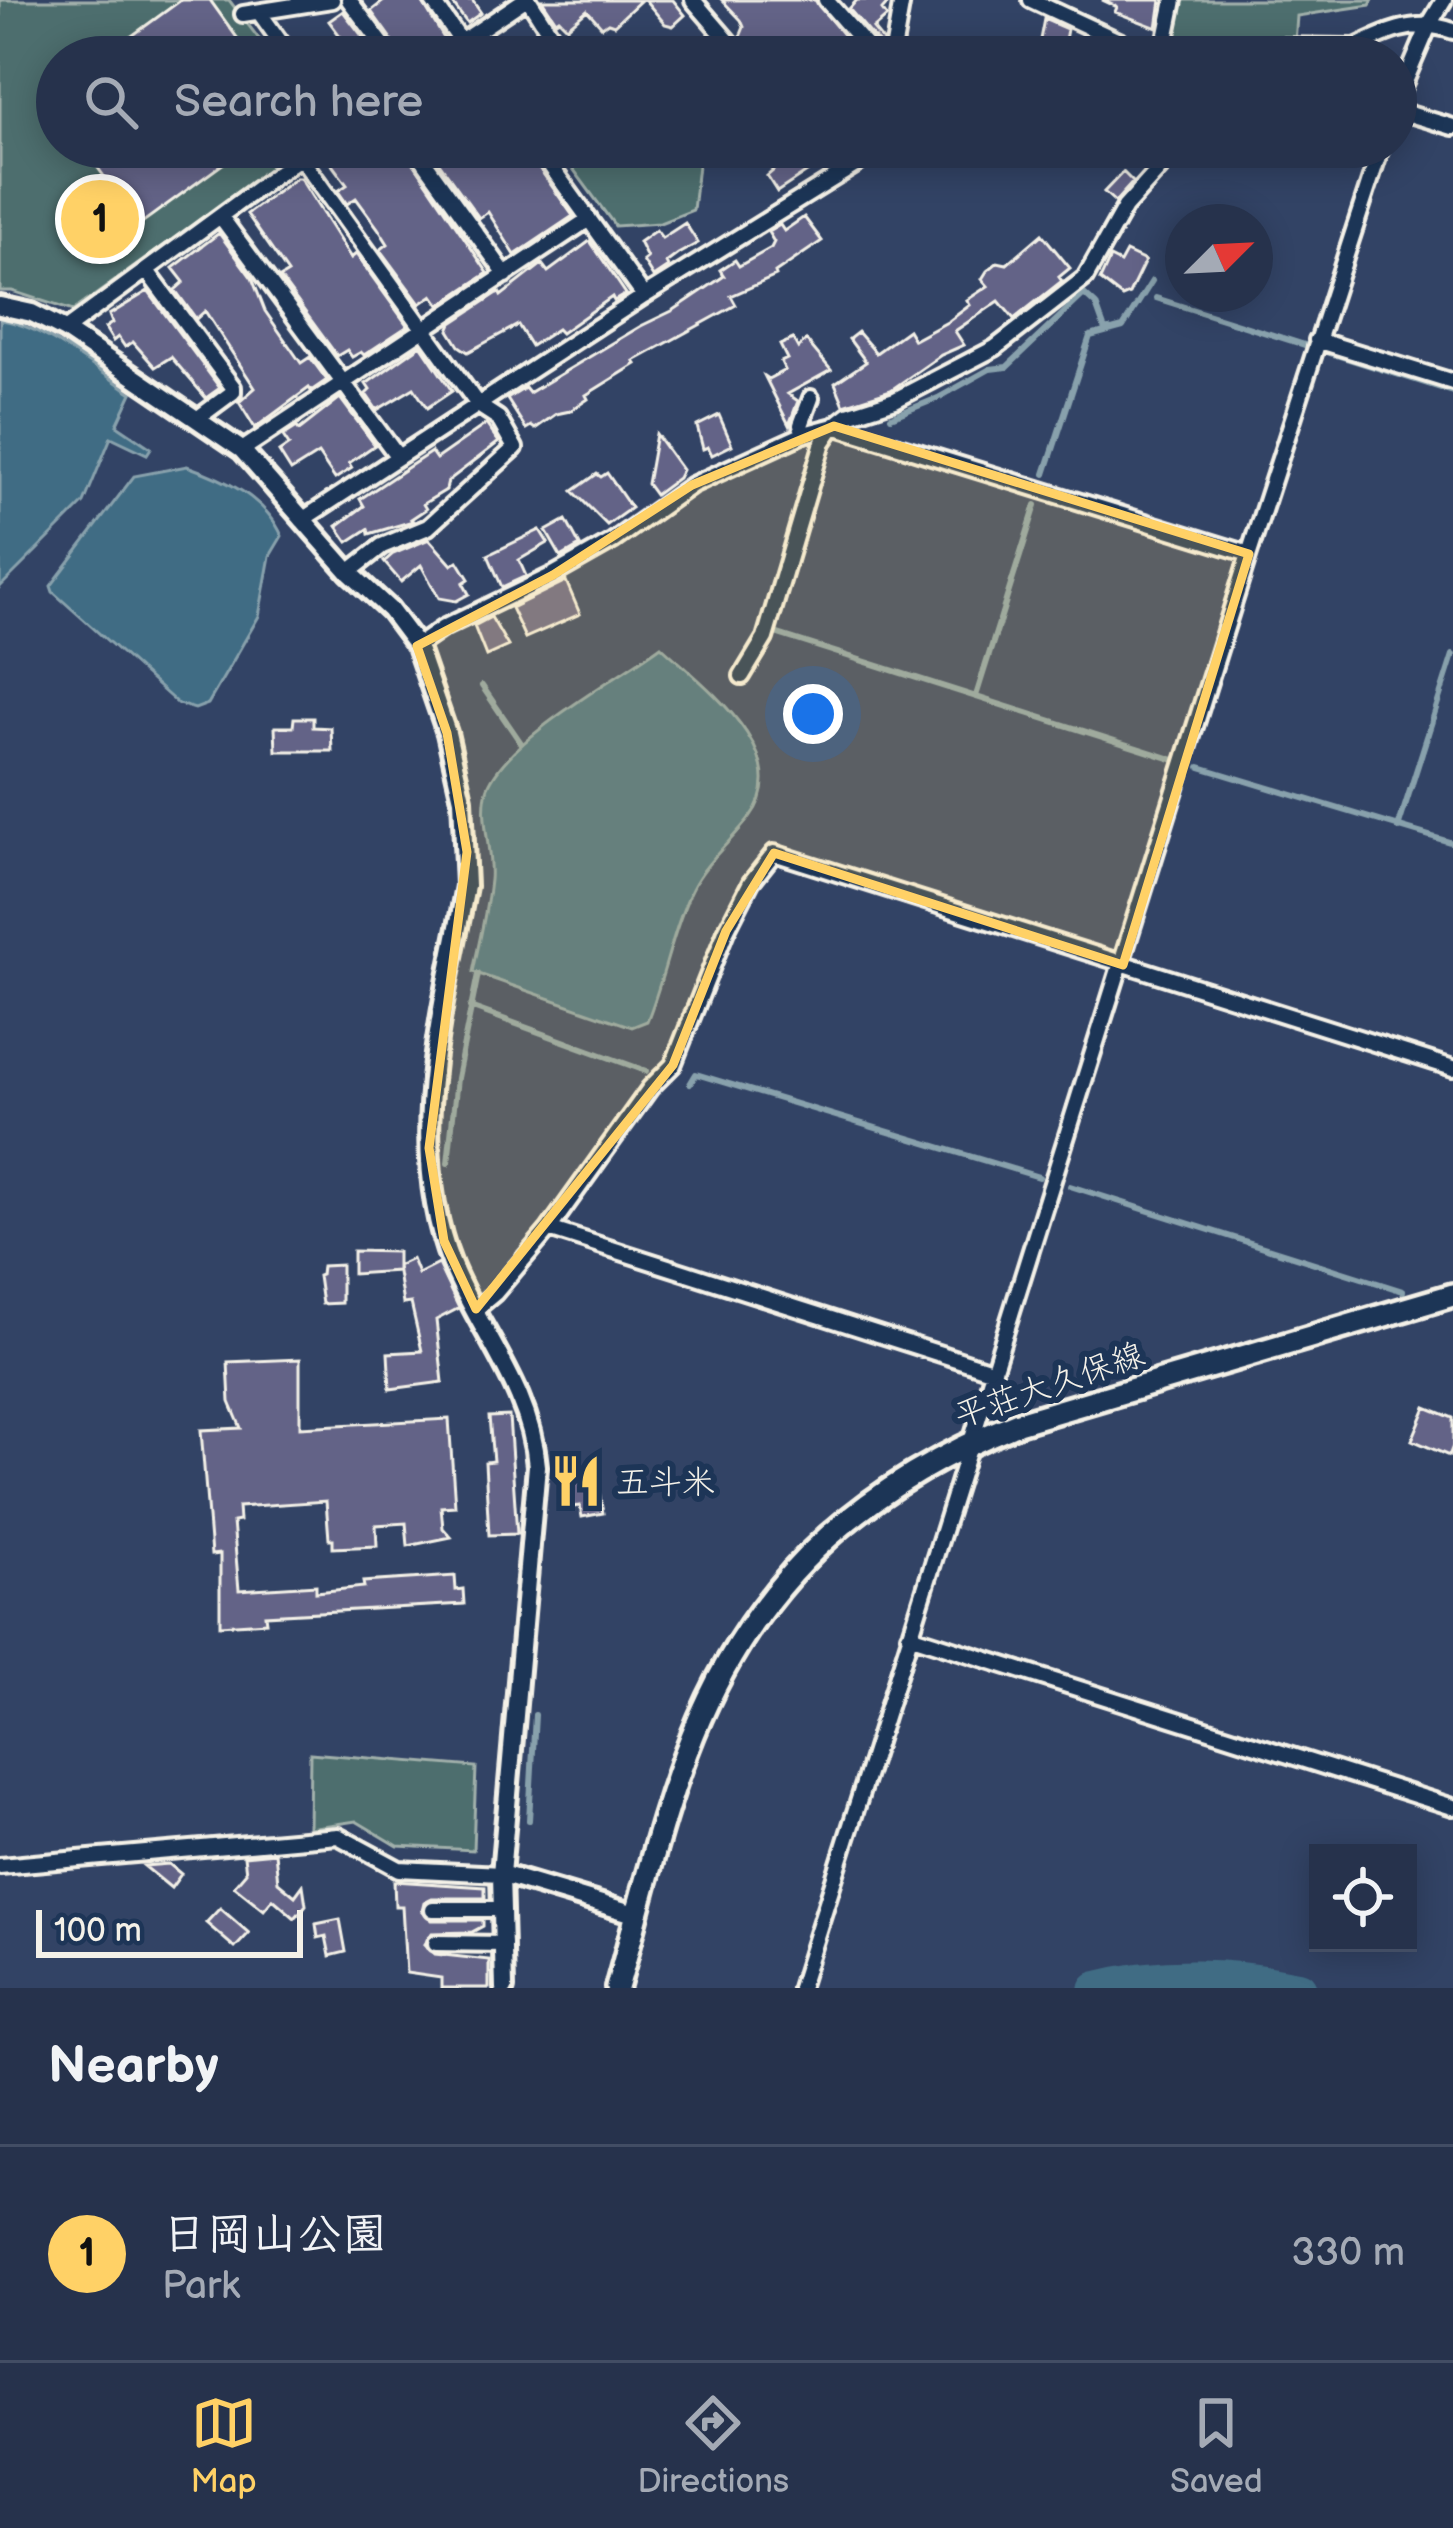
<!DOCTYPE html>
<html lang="en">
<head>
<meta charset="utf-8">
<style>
	body { margin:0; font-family:"Balsamiq Sans","Klee One",sans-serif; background:#323e56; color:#f1f3f6 }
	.controls { position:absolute; right:36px; bottom:36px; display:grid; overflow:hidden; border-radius:0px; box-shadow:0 6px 30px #0003 }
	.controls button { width:108px; height:108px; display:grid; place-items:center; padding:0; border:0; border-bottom:3px solid #424d64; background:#26324c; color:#f1f3f6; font:60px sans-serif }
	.compass { position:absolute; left:1165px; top:204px; width:108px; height:108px; border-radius:50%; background:#26324c; box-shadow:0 6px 30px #0003; rotate:66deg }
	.scale { position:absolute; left:36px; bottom:30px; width:267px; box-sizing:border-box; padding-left:12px; border:6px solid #f4f1e8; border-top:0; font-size:33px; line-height:42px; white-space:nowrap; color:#f4f1e8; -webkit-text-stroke:9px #1d3557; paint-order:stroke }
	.you { position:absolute; left:813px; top:714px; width:42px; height:42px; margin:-30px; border:9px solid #fff; border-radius:50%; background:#1a73e8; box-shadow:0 0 0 18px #1a73e833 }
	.badge { display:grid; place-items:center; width:78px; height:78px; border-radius:50%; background:#ffd166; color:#111; font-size:39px; font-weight:700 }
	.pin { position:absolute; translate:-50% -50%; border:6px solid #fff; box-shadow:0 3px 12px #0006 }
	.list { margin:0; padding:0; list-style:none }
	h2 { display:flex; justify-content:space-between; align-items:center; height:156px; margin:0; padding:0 48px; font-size:51px }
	h2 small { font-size:39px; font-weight:400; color:#a4aab5 }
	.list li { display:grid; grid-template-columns:78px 1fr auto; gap:36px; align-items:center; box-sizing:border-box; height:216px; padding:0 48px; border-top:3px solid #424d64 }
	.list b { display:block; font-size:45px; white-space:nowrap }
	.list p { margin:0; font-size:39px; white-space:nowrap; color:#a4aab5 }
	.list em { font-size:39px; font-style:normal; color:#a4aab5 }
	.icon { flex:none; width:66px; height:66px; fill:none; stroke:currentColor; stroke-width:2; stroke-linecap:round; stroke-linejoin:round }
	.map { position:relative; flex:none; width:1453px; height:1988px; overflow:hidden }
	.search { position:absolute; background:#26324c; box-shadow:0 6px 30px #0003; left:36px; right:36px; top:36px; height:132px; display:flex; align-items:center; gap:30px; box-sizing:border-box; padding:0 42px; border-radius:66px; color:#a4aab5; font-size:45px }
	.sheet { height:372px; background:#26324c }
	nav { display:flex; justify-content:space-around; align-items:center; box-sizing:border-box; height:168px; border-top:3px solid #424d64; background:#26324c; font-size:33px; color:#a4aab5 }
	nav a { display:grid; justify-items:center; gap:6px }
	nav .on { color:#ffd166 }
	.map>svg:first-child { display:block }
	.green { fill:#4e6e6e; stroke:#a1b0ab; stroke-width:3 }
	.water { fill:#406c84; stroke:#88a1ac; stroke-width:3 }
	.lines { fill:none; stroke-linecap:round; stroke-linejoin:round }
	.stream { stroke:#88a1ac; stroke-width:6 }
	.river { stroke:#406c84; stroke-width:33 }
	.building { fill:#636487; stroke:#f4f1e8; stroke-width:3 }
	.minor-casing { stroke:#f4f1e8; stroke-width:22 }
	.tertiary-casing { stroke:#f4f1e8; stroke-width:26 }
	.secondary-casing { stroke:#f4f1e8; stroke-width:30 }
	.minor { stroke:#1d3557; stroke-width:14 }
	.tertiary { stroke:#1d3557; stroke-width:16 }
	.secondary { stroke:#1d3557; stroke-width:21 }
	.marked { fill:#ffd166; fill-opacity:0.2; stroke:#ffd166; stroke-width:9; stroke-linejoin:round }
	.labels { text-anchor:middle; stroke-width:12; stroke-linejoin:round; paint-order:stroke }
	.street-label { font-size:33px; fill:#f4f1e8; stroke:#1d3557 }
	.poi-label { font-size:33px; fill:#f4f1e8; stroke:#1d3557; text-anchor:start }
</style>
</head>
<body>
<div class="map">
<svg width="1453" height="1988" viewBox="0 0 1453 1988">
	<rect width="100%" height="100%" fill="#324365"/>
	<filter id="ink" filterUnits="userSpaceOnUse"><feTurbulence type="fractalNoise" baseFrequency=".00833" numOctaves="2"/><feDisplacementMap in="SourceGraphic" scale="24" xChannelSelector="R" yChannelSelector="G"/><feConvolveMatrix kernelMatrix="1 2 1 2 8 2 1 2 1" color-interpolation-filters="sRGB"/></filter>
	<g filter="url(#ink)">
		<!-- green -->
		<path class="green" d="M0 0H229L273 57H57V147H301L73 311 12 291H0Z
			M1179 0H1373L1370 5 1297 16 1295 43 1167 50Z
			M557 147H695L698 165 693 210 660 223 615 226Z
			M310 1753 476 1767 473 1850 398 1846 356 1821 309 1828Z"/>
		<!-- water -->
		<path class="water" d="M0 320C42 324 96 370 132 393L117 425 151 448 147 454 111 437 84 503 0 587Z
			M187 466C224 479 265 497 282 536L270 556 259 616 208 704 195 709 178 704 53 592 51 586 134 476Z
			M661 646C702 684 798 754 750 817 732 841 706 861 692 889 673 928 664 979 647 1021L632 1027 473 972C479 942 487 911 490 880 493 851 478 814 488 787 509 737 615 680 661 646Z"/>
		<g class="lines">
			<!-- stream -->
			<path class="stream" d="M1156 298 1453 392
				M891 417 938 398 990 369 1007 367 1084 294 1096 305 1105 330 1109 329
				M1045 474 1090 336 1123 327 1152 281
				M775 633 1178 761
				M482 686 521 743
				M976 696 1036 505
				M1200 767 1453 843
				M1398 828 1453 655
				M470 1007 646 1071
				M690 1084 696 1074 1039 1177
				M448 1163 457 1078 478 974
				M1070 1186 1403 1291
				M529 1820 535 1715"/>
			<!-- river -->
			<path class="river" d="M1096 1988C1164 1970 1232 1974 1300 1988"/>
		</g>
		<!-- building -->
		<path class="building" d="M181 0H210L251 57H103Z
			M385 0H421L445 40 416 57H404L371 11Z
			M450 0H472L481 13 467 23Z
			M542 0H641L614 25 608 23 602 27 587 10 567 27 559 19 556 21Z
			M645 0H673L685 15 673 26 665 24Z
			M722 0H815L861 57H761L740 37 744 27 741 20Z
			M857 0H891L882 10 887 17 873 29 883 41 880 45 849 9Z
			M1102 0H1161L1157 28 1115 12 1117 7Z
			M343 11 363 37 349 48 329 21Z
			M1044 19 1067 29 1062 57 1037 55Z
			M83 147H246L139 225Z
			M334 147H403L488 273 440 305 433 295 420 304 380 250 388 244 378 228 356 198 347 204 338 191 347 185 324 154Z
			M437 147H524L573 216 515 255 488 212 479 218 436 159 443 154Z
			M787 147H800L816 166 777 192 767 176 773 171 767 165Z
			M1123 172 1133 182 1115 202 1104 192Z
			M296 178H300L351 258 356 254 408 326 364 355 361 352 352 357 347 350 337 356 280 278 288 273 247 214Z
			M804 217 822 241 775 273 776 276 731 296 736 305 634 361 636 364 586 395 588 399 570 411 556 414 535 429 531 426 526 429 507 399 525 388 529 393 641 326 674 310 724 276 720 270 735 260 739 266 771 248 774 242 768 232 780 225 784 231Z
			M685 223 698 243 678 254 666 263 668 267 653 277 643 261 647 258 639 242 656 230 662 238Z
			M219 233 252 278 265 311 301 363 310 357 327 380 311 391 309 388 255 428 239 402 255 388 205 311 196 319 175 290 184 282 173 268Z
			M1042 234 1070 268 1059 277 1062 281 1014 319 999 301 955 331 964 345 941 355 891 390 844 405 835 383 866 362 849 339 858 332 876 353 908 330 914 340 949 321 970 305 967 300 988 286 982 279 987 271 998 262 1007 264Z
			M590 241 626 294 614 301 612 297 561 333 557 329 531 346 518 325 468 352 459 346 449 330 452 323 499 292 501 296 542 264 548 272Z
			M1126 252 1145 261 1129 294 1122 297 1100 280 1110 258 1120 263Z
			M148 291 220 388 206 398 171 357 155 367 133 342 125 347 118 337 113 341 105 328 112 323 109 315Z
			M793 339 798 348 806 340 831 370 788 394 798 401 789 425 765 377 768 379 785 370 781 362 787 359 780 345Z
			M421 345 452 391 427 408 414 388 377 410 366 394 370 390 366 384Z
			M340 398 375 445 349 463 352 468 335 479 318 454 291 471 279 452 289 445 283 436 297 427 299 430Z
			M719 415 732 445 712 455 708 447 703 449 697 426Z
			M486 424 499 442 448 481 446 490 423 504 426 509 411 519 413 521 369 534 368 529 348 542 337 526 364 506 360 499 431 452 436 459Z
			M656 434 682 470 678 478 655 495 647 484Z
			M607 473 631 508 607 525 573 491 597 474 601 477Z
			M566 520 580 546 561 557 546 531Z
			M540 530 548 543 519 560 526 576 502 587 488 555Z
			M429 539 452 565 458 561 469 579 463 583 469 594 456 601 439 598 421 565 401 582 384 562 393 554Z
			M566 581 580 614 525 638 511 608Z
			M491 617 508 646 486 656 474 626Z
			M294 718H313V727L331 728 332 751H276L275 727H293Z
			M353 1251 397 1252V1271L353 1274Z
			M412 1259 418 1274 438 1264 459 1308 436 1320 443 1382 390 1389 388 1353 422 1351 411 1303 403 1304 397 1266Z
			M341 1265V1303L322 1304 318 1276 321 1275 322 1266Z
			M300 1359V1427L449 1419 455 1506 441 1507 443 1528 451 1537 408 1546 406 1523 376 1525 377 1546 333 1548V1539H329L326 1501 238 1507 239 1521 233 1522 239 1590 316 1585V1592L364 1587 363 1582 455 1576 456 1590 463 1589 464 1604 265 1615 266 1622 220 1625V1554L211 1555 201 1430 241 1428 230 1402 228 1362Z
			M1426 1407 1453 1418V1446L1449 1456 1412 1440Z
			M509 1416 517 1534 489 1535 485 1462 493 1461 489 1417Z
			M595 1468 603 1513 582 1517 580 1506 573 1507 570 1472Z
			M275 1853 278 1882 295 1896 303 1885 306 1905 295 1918 273 1899 264 1910 234 1886 246 1872 244 1856Z
			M169 1864 181 1874 171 1888 144 1866Z
			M394 1881 485 1887V1898H432L424 1902 422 1910 432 1920H483V1926L472 1932 432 1933 425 1944 435 1954 489 1960V1988H441V1978L406 1973 402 1906H395Z
			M220 1908 249 1933 235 1948 206 1923Z
			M340 1919 346 1952 330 1956 326 1936 318 1938 316 1924Z"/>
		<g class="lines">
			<!-- minor casing -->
			<g class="minor-casing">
				<path id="minor" d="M349 0 392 57
					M432 0 472 57
					M529 0 553 38
					M693 0 742 57
					M826 0 876 57
					M1031 0 1136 49 1163 54 1206 45 1355 47
					M259 12 291 57
					M243 14 332 0
					M1163 54 1174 0
					M439 57 524 0
					M892 57 902 0
					M1336 57C1374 38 1411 15 1453 31
					M1396 103 1430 23 1444 0
					M1396 110 1453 127
					M414 147 506 275
					M537 147 644 296
					M819 147 841 172
					M300 157 478 405 498 418 515 448 428 527 382 546 349 572
					M221 217 398 457
					M147 271 233 387V392L198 418
					M65 330 314 147
					M1317 340 1453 382
					M804 434 801 425 811 398
					M242 450 589 219
					M302 520 644 296 857 164 872 147
					M417 646 443 628 553 575 613 541 692 485 804 434 834 426 848 415 895 400 995 348 1085 278 1125 207 1179 147
					M742 676 765 638 823 442 834 426 1249 554
					M549 1229 994 1371
					M476 1309 495 1293 549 1229 650 1088 673 1065 726 931 751 882 774 853 1453 1068
					M909 1635 1453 1807
					M0 1866 338 1836 399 1869 501 1874
					M433 1909H502
					M436 1943 504 1944
					M800 1988 1249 554 1381 147"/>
			</g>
			<!-- tertiary casing -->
			<g class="tertiary-casing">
				<path id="tertiary" d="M0 306 32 313 65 330 242 450 349 572 390 610 417 646 447 733 462 799 466 886C443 1009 404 1144 452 1265 480 1333 531 1390 537 1466L501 1874 504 1988
					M501 1874 638 1915"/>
			</g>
			<!-- secondary casing -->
			<g class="secondary-casing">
				<path id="secondary" d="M617 1988C642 1899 663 1803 700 1718 765 1569 871 1482 1018 1423L1453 1295"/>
			</g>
			<!-- minor -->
			<use href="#minor" class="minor"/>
			<!-- tertiary -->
			<use href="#tertiary" class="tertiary"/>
			<!-- secondary -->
			<use href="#secondary" class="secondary"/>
		</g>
	</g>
	<!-- marked area -->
	<path class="marked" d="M834 426 1249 554 1123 965 774 853 726 931 673 1065 476 1309 444 1241 429 1148 467 852 447 733 417 646 553 575 692 485Z"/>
	<!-- icons -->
	<defs>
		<g id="restaurant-bare" transform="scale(4.14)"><path d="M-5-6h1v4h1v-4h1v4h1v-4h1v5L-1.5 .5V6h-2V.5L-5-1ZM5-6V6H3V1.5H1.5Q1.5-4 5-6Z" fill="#ffd166" stroke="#1d3557" stroke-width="2.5" paint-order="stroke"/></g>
	</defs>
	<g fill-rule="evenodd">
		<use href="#restaurant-bare" x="576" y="1481"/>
	</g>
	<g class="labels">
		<!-- street labels -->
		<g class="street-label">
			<text transform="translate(1049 1384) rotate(-19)" y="12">平荘大久保線</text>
		</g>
		<!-- poi labels -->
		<g class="poi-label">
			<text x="616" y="1493">五斗米</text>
		</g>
	</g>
</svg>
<div class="controls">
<button><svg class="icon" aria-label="locate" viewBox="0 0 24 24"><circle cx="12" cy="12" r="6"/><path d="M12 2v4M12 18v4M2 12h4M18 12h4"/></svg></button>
</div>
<svg class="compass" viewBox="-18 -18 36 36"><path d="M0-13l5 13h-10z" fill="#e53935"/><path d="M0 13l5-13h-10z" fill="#a4aab5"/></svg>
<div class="scale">100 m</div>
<div class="you"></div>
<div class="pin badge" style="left:100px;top:219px">1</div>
<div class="search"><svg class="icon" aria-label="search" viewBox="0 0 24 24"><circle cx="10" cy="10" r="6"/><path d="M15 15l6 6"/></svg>Search here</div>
</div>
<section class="sheet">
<h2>Nearby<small></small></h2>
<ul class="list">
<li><span class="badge">1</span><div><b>日岡山公園</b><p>Park</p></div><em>330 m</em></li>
</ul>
</section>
<nav>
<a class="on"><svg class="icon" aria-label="map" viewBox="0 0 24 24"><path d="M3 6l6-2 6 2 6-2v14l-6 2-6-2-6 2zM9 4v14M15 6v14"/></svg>Map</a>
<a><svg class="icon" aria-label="directions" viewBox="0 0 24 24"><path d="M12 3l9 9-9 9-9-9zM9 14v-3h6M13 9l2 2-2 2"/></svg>Directions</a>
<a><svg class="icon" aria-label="saved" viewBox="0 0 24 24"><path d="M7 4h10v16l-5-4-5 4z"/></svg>Saved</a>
</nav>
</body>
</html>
